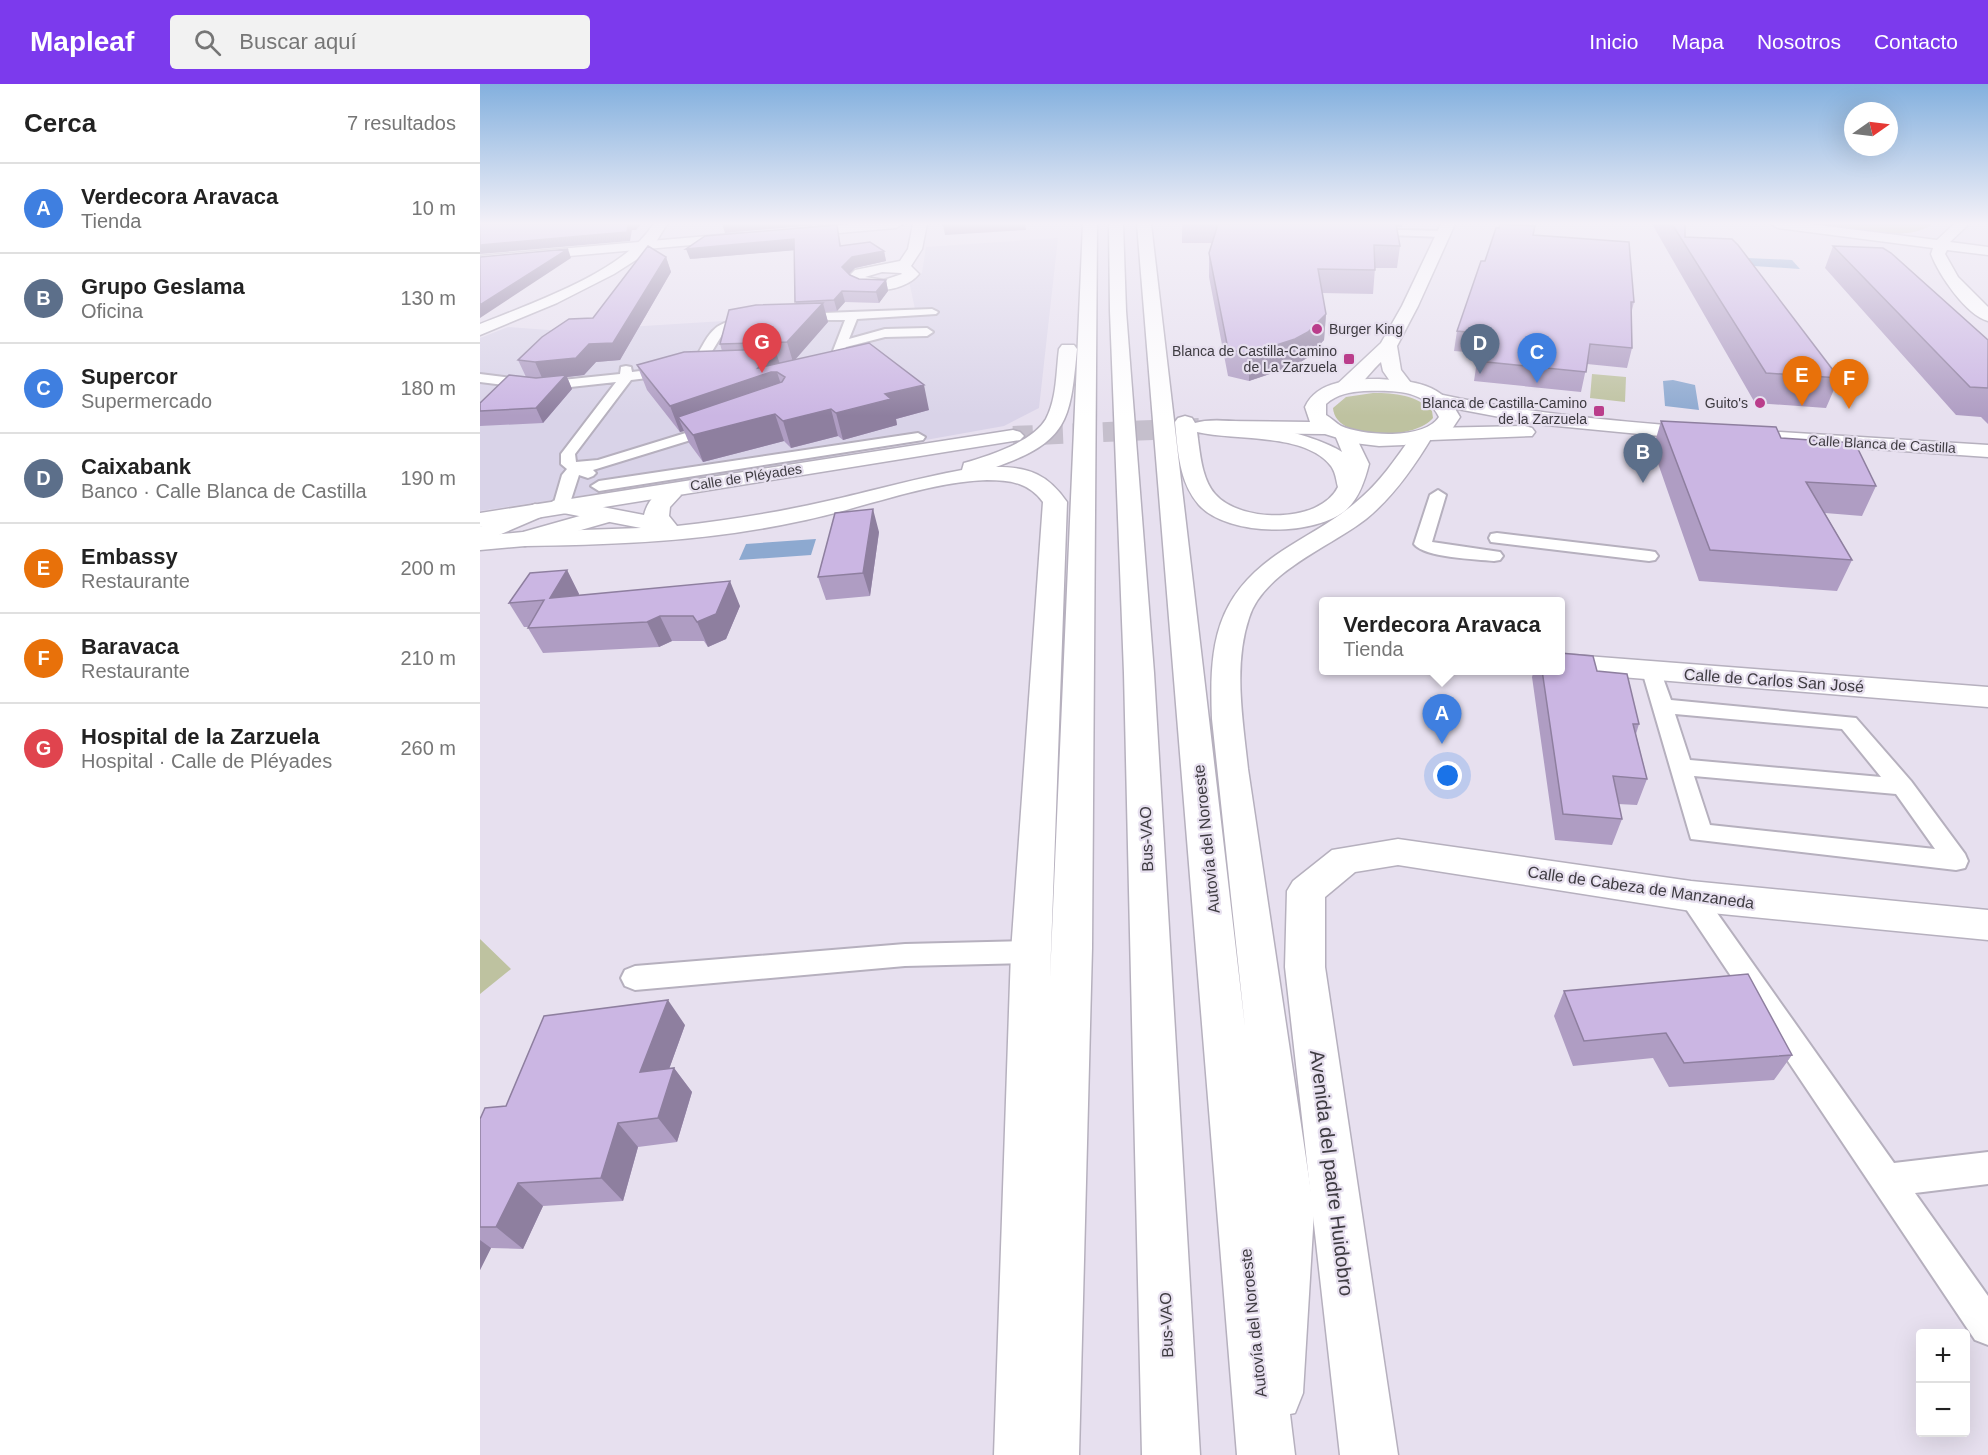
<!DOCTYPE html>
<html lang="es">
<head>
<meta charset="utf-8">
<style>
	body { margin:0; font-family:Arial,sans-serif; background:#f2f2f2; color:#222 }
	.controls { position:absolute; right:18px; bottom:18px; display:grid; overflow:hidden; border-radius:6px; box-shadow:0 6px 24px #0002 }
	.controls button { width:54px; height:54px; display:grid; place-items:center; padding:0; border:0; border-bottom:2px solid #e0e0e0; background:#fff; color:#222; font:30px sans-serif }
	.compass { position:absolute; left:1364px; top:18px; width:54px; height:54px; border-radius:50%; background:#fff; box-shadow:0 6px 24px #0002; rotate:76deg }
	.you { position:absolute; left:968px; top:692px; width:21px; height:21px; margin:-15px; border:4px solid #fff; border-radius:50%; background:#1a73e8; box-shadow:0 0 0 9px #1a73e833 }
	.badge { display:grid; place-items:center; width:39px; height:39px; border-radius:50%; background:#7c3aed; color:#fff; font-size:20px; font-weight:700 }
	.pin { position:absolute; translate:-50% -50px; filter:drop-shadow(0 2px 3px #0008) }
	.pin::after { content:''; position:absolute; top:32px; width:21px; height:18px; background:inherit; clip-path:polygon(0 0,100% 0,50% 100%) }
	.popup { position:absolute; left:839px; top:513px; width:246px; height:78px; box-sizing:border-box; display:grid; place-content:center; border-radius:6px; background:#fff; filter:drop-shadow(0 2px 4px #0005); font-size:20px; white-space:nowrap; color:#767676 }
	.popup b { font-size:22px; color:#222 }
	.popup::after { content:''; position:absolute; left:50%; top:100%; margin-left:-12px; border:12px solid transparent; border-top-color:#fff }
	.list { margin:0; padding:0; list-style:none }
	h2 { display:flex; justify-content:space-between; align-items:center; height:78px; margin:0; padding:0 24px; font-size:26px }
	h2 small { font-size:20px; font-weight:400; color:#767676 }
	.list li { display:grid; grid-template-columns:39px 1fr auto; gap:18px; align-items:center; box-sizing:border-box; height:90px; padding:0 24px; border-top:2px solid #e0e0e0 }
	.list b { display:block; font-size:22px; white-space:nowrap }
	.list p { margin:0; font-size:20px; white-space:nowrap; color:#767676 }
	.list em { font-size:20px; font-style:normal; color:#767676 }
	.icon { flex:none; width:33px; height:33px; fill:none; stroke:currentColor; stroke-width:2; stroke-linecap:round; stroke-linejoin:round }
	.map { position:relative; flex:none; width:1508px; height:1371px; overflow:hidden }
	header { display:flex; align-items:center; gap:36px; box-sizing:border-box; height:84px; padding:0 30px; background:#7c3aed; color:#fff }
	header strong { font-size:28px }
	nav { display:flex; gap:33px; margin-inline-start:auto; font-size:21px }
	.search { width:420px; height:54px; background:#f2f2f2; display:flex; align-items:center; gap:15px; box-sizing:border-box; padding:0 21px; border-radius:6px; color:#767676; font-size:22px }
	main { display:flex }
	aside { flex:1; background:#fff }
	.map>svg:first-child { display:block }
	.medical { fill:#d9d3e8 }
	.green { fill:#bec2a0 }
	.water { fill:#8da9d0 }
	.lines { fill:none; stroke-linecap:round; stroke-linejoin:round }
	.secondary-tunnel { stroke:#c5bfcc; stroke-width:20; stroke-dasharray:20 10; stroke-linecap:butt }
	.lane-casing { stroke:#b6b0be; stroke-width:4 }
	.street-casing { stroke:#b6b0be; stroke-width:3 }
	.secondary-casing { stroke:#b6b0be; stroke-width:3 }
	.highway-casing { stroke:#b6b0be; stroke-width:3 }
	.lane { fill:#fff; fill-rule:evenodd }
	.street { fill:#fff; fill-rule:evenodd }
	.secondary { fill:#fff; fill-rule:evenodd }
	.highway { fill:#fff; fill-rule:evenodd }
	.wall { fill:#af9dc3 }
	.shaded-wall { fill:#8e7f9f }
	.building { fill:#cbb6e3; stroke:#8e7f9f; stroke-width:1.5 }
	.poi-dot { fill:#ba3d8b; stroke:#e7e0ef; stroke-width:2 }
	.labels { text-anchor:middle; stroke-width:4.5; stroke-linejoin:round; paint-order:stroke }
	.far-poi-label { font-size:14px; fill:#3e3b41; stroke:#e7e0ef; text-anchor:end }
	.far-street-label { font-size:14px; fill:#3e3b41; stroke:#e7e0ef }
	.street-label { font-size:16px; fill:#3e3b41; stroke:#e7e0ef }
	.near-street-label { font-size:20px; fill:#3e3b41; stroke:#e7e0ef }
</style>
</head>
<body>
<header>
<strong>Mapleaf</strong>
<div class="search"><svg class="icon" aria-label="search" viewBox="0 0 24 24"><circle cx="10" cy="10" r="6"/><path d="M15 15l6 6"/></svg>Buscar aquí</div>
<nav><a>Inicio</a><a>Mapa</a><a>Nosotros</a><a>Contacto</a></nav>
</header>
<main>
<aside>
<h2>Cerca<small>7 resultados</small></h2>
<ul class="list">
<li><span class="badge" style="background:#3f7fe0">A</span><div><b>Verdecora Aravaca</b><p>Tienda</p></div><em>10 m</em></li>
<li><span class="badge" style="background:#5c6f8a">B</span><div><b>Grupo Geslama</b><p>Oficina</p></div><em>130 m</em></li>
<li><span class="badge" style="background:#3f7fe0">C</span><div><b>Supercor</b><p>Supermercado</p></div><em>180 m</em></li>
<li><span class="badge" style="background:#5c6f8a">D</span><div><b>Caixabank</b><p>Banco · Calle Blanca de Castilla</p></div><em>190 m</em></li>
<li><span class="badge" style="background:#e8710a">E</span><div><b>Embassy</b><p>Restaurante</p></div><em>200 m</em></li>
<li><span class="badge" style="background:#e8710a">F</span><div><b>Baravaca</b><p>Restaurante</p></div><em>210 m</em></li>
<li><span class="badge" style="background:#e0444e">G</span><div><b>Hospital de la Zarzuela</b><p>Hospital · Calle de Pléyades</p></div><em>260 m</em></li>
</ul>
</aside>
<div class="map">
<svg width="1508" height="1371" viewBox="0 0 1508 1371">
	<rect width="100%" height="100%" fill="#e7e0ef"/>
	<!-- medical -->
	<path class="medical" d="M578 154 559 324 524 342 311 380 0 427V254L28 243 83 247 435 225 429 197 442 189 446 163Z"/>
	<!-- green -->
	<path class="green" d="M1337 140H1453C1425 160 1369 144 1337 140Z
		M1112 290 1146 293 1145 318 1110 314Z
		M893 309C915 309 937 311 952 327L953 334C936 356 855 358 853 324L866 313Z
		M0 855 31 885 0 910Z"/>
	<!-- water -->
	<path class="water" d="M1268 174 1312 176 1320 185 1274 182Z
		M1193 296 1215 301 1219 326 1185 322 1183 297Z
		M336 455 331 471 259 476 266 460Z"/>
	<g class="lines">
		<!-- secondary-tunnel -->
		<path class="secondary-tunnel" d="M533 352 719 344"/>
		<!-- lane casing -->
		<g class="lane-casing">
			<path id="lane" d="M888 145 962 147 967 150 962 153 885 150V146Z
				M452 225 458 228 456 230 377 235 369 255 405 245 447 244 453 248 447 252 405 253 366 263 360 277 335 285 329 281 351 272 365 236H316L310 233 316 230Z
				M274 234 280 237 278 239 255 241 245 246 220 287H212L210 284C231 249 229 236 274 234Z
				M146 282 151 283 152 288 192 283 198 287 192 291 151 296 95 370 96 378 118 376 235 340 242 344 240 347 113 386 116 389 113 392 108 394 99 391 89 422 87 425H75L73 422 82 391 87 385 81 380V370L136 298 63 306 0 298V290L63 298 140 290 141 283Z
				M438 349 445 353 443 356 119 407 111 402 119 397Z
				M958 406 966 411 952 458 1020 468 1023 472 1020 476 1014 477C996 475 945 474 934 460L950 411Z
				M1017 449 1169 467 1175 468 1178 472 1175 476 1169 477 1011 458 1009 454 1011 450Z
				M1172 581 1179 583 1191 616 1376 634 1431 697 1485 770 1488 777 1485 784 1476 786 1211 755 1162 587 1165 583ZM1195 630 1362 645 1401 693 1210 676ZM1214 692 1416 710 1455 765 1230 741Z
				M1211 802 1220 805 1414 1079 1508 1068V1100L1435 1109 1508 1212V1261L1495 1256 1202 819 1198 812 1202 805Z
				M551 857 561 860 564 868 561 876 551 879 425 882 155 906 145 902 141 894 145 886 155 882 425 860Z"/>
		</g>
		<!-- street casing -->
		<g class="street-casing">
			<path id="street" d="M371 140H423L416 144 313 153 306 149 313 145Z
				M433 140H447L442 165 431 182 439 190C425 208 383 213 367 194L375 186 420 177 428 165ZM402 188 421 189 422 190 404 196 385 193Z
				M961 140H975L938 222 917 262 921 286 934 303 931 307H917L903 287 901 278C888 289 877 313 856 308L853 304 901 259 922 222Z
				M1291 140H1329L1457 156 1474 140H1489L1470 158 1508 163V171L1467 166 1465 170 1478 193 1508 223V237C1486 231 1459 191 1451 170L1453 164 1298 144Z
				M262 149 267 150 269 153 267 156 0 180V172Z
				M958 310C1045 329 1133 337 1222 344L1229 346 1233 350 1229 354 1222 356 1056 340 951 320 948 316 951 312Z
				M1045 342 1052 344 1055 348 1052 352 951 356 944 354 940 350 944 346 951 344Z
				M1300 348 1508 361V373L1293 358 1289 354 1293 350Z
				M55 420 63 422 67 427 63 432 0 459V443Z
				M1080 570 1508 603V623L1080 588 1075 586H1080Z
				M918 755 1211 797 1508 826V856L1211 827 918 781 875 788 845 813V883L918 1371H860L805 883 807 807 813 797 852 766Z"/>
		</g>
		<!-- secondary casing -->
		<g class="secondary-casing">
			<path id="secondary" d="M173 140H187L176 158 159 174 134 190 77 219 0 251V240C50 220 146 187 173 140Z
				M899 295C934 297 962 299 980 333L970 348 954 355 924 361 899 362 874 359 845 350 743 349 736 347 733 343 736 339 743 337 830 338 825 323C837 296 874 295 899 295ZM884 307C911 306 946 305 959 333 944 356 884 352 861 342 856 339 851 334 846 331V320C857 310 870 308 884 307Z
				M533 346 540 348 544 352 540 356 0 443V429Z
				M121 426 129 428 133 433 129 438 45 462 0 466V452L43 448Z"/>
		</g>
		<!-- highway casing -->
		<g class="highway-casing">
			<path id="highway" d="M603 140H617L612 864 599 1371H514L531 868 563 418C549 399 531 396 507 396 446 398 381 425 321 437 230 457 138 461 45 462L36 460 33 455 36 450 45 448 161 444 73 427 69 422 73 417 81 415 164 431C168 414 181 402 197 406L201 411 190 423 189 432 197 442C249 436 301 428 352 416 396 406 438 394 482 386L484 379C508 372 553 358 566 335 577 314 576 288 579 265L582 261H594L597 265C590 336 589 357 516 383 550 383 568 391 587 418L570 894Z
				M629 140H643L646 227 674 589 720 1371H662L644 589 630 227Z
				M657 140H671L765 943 732 635C729 560 735 511 802 467 826 451 853 438 875 419 900 399 916 374 934 349L941 347 948 349 952 353C934 383 913 413 886 435 850 463 783 488 769 534 753 582 763 637 768 685L834 1128 823 1309 815 1329 810 1330 815 1371H757Z
				M705 332 712 334 715 339C746 329 835 350 862 368L855 351 859 347 866 345 873 347 889 380C885 396 879 414 867 425 836 453 748 453 719 421 699 398 698 367 695 338L698 334ZM717 348C753 357 825 348 851 382 856 389 856 396 858 403 840 440 760 439 735 410 721 394 720 367 717 348Z"/>
		</g>
		<!-- lane -->
		<use href="#lane" class="lane"/>
		<!-- street -->
		<use href="#street" class="street"/>
		<!-- secondary -->
		<use href="#secondary" class="secondary"/>
		<!-- highway -->
		<use href="#highway" class="highway"/>
	</g>
	<!-- wall -->
	<path class="wall" d="M702 140H923L922 143H916L920 162 917 184H895L893 210 842 209 846 230 844 256 827 274 814 282 769 297 748 292 729 193V169L732 159H702Z
		M1172 140H1205V153L1359 294 1346 324 1275 319Z
		M357 141 361 162 404 167 406 177 375 184 369 190 379 195 406 196 408 207 399 219 365 218 357 227 345 228 348 238 315 276 449 326 416 335 417 341 363 356 358 352 311 364 304 357 223 378 209 359 204 347 200 348 167 306 157 281 242 267 240 260 316 220 314 166 210 175Z
		M1053 151 1154 218 1152 226V264L1147 284 1107 280 1101 308 994 297 997 277 999 269 974 267 977 247 1005 177Z
		M1353 162 1508 256V340L1501 333 1476 331 1345 184Z
		M186 173 191 188 140 276 116 278 104 291 87 293 92 305 63 339 0 342V319L46 293 38 276 113 234Z
		M1181 337 1301 354 1396 402 1382 432 1345 429 1372 476 1357 507 1219 497 1173 365Z
		M399 448 390 512 346 516 338 493Z
		M87 486 99 510V512L260 522 246 555 228 563 224 557H192L179 563 63 569 48 544 49 543H44L29 519Z
		M1054 586 1117 587 1159 640 1156 650 1167 695 1157 721 1138 720 1142 735 1132 761 1075 756 1052 593Z
		M1084 907 1312 971 1294 996 1189 1003 1173 974 1093 982 1074 932Z
		M205 941 189 985 194 984 212 1008 197 1058 158 1063 143 1117 63 1122 43 1165 11 1164 0 1186V1035L26 1022Z"/>
	<!-- shaded-wall -->
	<path class="shaded-wall" d="M148 140H161L156 146H152L150 157 0 170V161Z
		M242 140H346L245 149Z
		M491 140H545L546 146 465 151 463 141Z
		M314 155 317 166 210 175 206 165Z
		M88 165 91 174 0 234V221Z
		M404 167 406 177 375 184 365 194 362 183 372 173Z
		M186 173 191 188 140 276 116 278 104 291 87 293 92 305 63 339 56 324 63 296 55 278 96 274Z
		M406 196 408 207 399 219 396 208Z
		M362 207 365 218 357 227 354 216Z
		M343 219 348 238 313 278 307 258Z
		M846 230 844 256 827 274 814 282 769 297V270Z
		M295 265 303 290 297 288 305 313 198 333 204 347 200 348 190 322 278 284Z
		M444 301 449 326 416 335 417 341 363 356 356 329 405 310Z
		M351 325 358 352 311 364 303 337Z
		M295 330 304 357 223 378 213 351Z
		M393 425 399 448 390 512 383 489Z
		M87 486 99 510 84 539 70 514Z
		M250 497 260 522 246 555 228 563 217 538Z
		M180 532 192 557 179 563 167 538Z
		M188 916 205 941 179 1013 160 988Z
		M194 984 212 1008 197 1058 178 1034Z
		M138 1039 158 1063 143 1117 121 1094Z
		M38 1099 63 1122 43 1165 16 1143Z
		M0 1156 11 1164 0 1186Z"/>
	<!-- building -->
	<path class="building" d="M0 140H148L147 148 0 161Z
		M463 140H491L463 141Z
		M738 140H916L920 162 894 161 895 186 838 185 846 230 828 248 815 255 769 270 748 265 729 169Z
		M1020 140 1055 142 1053 151 1149 158 1154 218H1151L1152 264 1110 260 1106 288 997 277 1006 250 977 247 1001 177H1005L1016 144H1019Z
		M1192 140H1205V153L1252 155 1258 161 1359 294 1286 289Z
		M357 141 360 162 390 158 404 167 372 173 362 183 370 191 379 195 406 196 396 208 362 207 354 216 315 218 314 155 206 165 225 152Z
		M168 162 186 173 133 259 109 260 96 274 55 278 38 276 62 253 89 235 113 234Z
		M1353 162 1403 164 1411 169 1508 256V304L1490 303Z
		M88 165 0 221V173Z
		M343 219 307 258 240 260 249 226 276 221Z
		M389 259 444 301 405 310 411 315 356 329 351 325 303 337 295 330 213 351 198 333 302 298 305 293 297 288H291L190 322 157 281 204 268 295 265 278 284Z
		M29 291 56 294 86 291 56 324 0 327V319Z
		M1181 337 1296 343 1301 354 1375 359 1396 402 1326 398 1372 476 1230 466Z
		M393 425 383 489 338 493 355 429Z
		M87 486 70 514 250 497 236 530 217 538 213 532H180L167 538 48 544 64 516 29 519 50 489Z
		M1080 569 1113 572 1117 587 1147 590 1159 640H1153L1167 695 1133 692 1142 735 1083 730 1062 586H1080Z
		M1268 890 1312 971 1204 979 1186 949 1104 957 1084 907Z
		M188 916 160 988 194 984 178 1034 138 1039 121 1094 38 1099 16 1143H0V1035L5 1024 26 1022 64 932Z"/>
	<!-- sky -->
	<linearGradient id="sky" x2="0" y2="1"><stop stop-color="#83b0de"/><stop offset="0.42" stop-color="#f4f1f8"/><stop offset="1" stop-color="#f4f1f8" stop-opacity="0"/></linearGradient>
	<rect width="1508" height="332" fill="url(#sky)"/>
	<!-- markers -->
	<g class="poi-dot">
		<circle cx="837" cy="245" r="6"/>
		<rect x="863" y="269" width="12" height="12" rx="3"/>
		<circle cx="1280" cy="319" r="6"/>
		<rect x="1113" y="321" width="12" height="12" rx="3"/>
	</g>
	<g class="labels">
		<!-- far-poi labels -->
		<g class="far-poi-label">
			<text x="849" y="250" text-anchor="start">Burger King</text>
			<text x="857" y="272">Blanca de Castilla-Camino<tspan x="857" dy="16">de La Zarzuela</tspan></text>
			<text x="1107" y="324">Blanca de Castilla-Camino<tspan x="1107" dy="16">de la Zarzuela</tspan></text>
			<text x="1268" y="324">Guito's</text>
		</g>
		<!-- far-street labels -->
		<g class="far-street-label">
			<text transform="translate(1402 360) rotate(3)" y="5">Calle Blanca de Castilla</text>
			<text transform="translate(266 393) rotate(-9)" y="5">Calle de Pléyades</text>
		</g>
		<!-- street labels -->
		<g class="street-label">
			<text transform="translate(1294 596) rotate(4)" y="6">Calle de Carlos San José</text>
			<text transform="translate(666 755) rotate(-92)" y="6">Bus-VAO</text>
			<text transform="translate(726 755) rotate(-96)" y="6">Autovía del Noroeste</text>
			<text transform="translate(1161 803) rotate(8)" y="6">Calle de Cabeza de Manzaneda</text>
			<text transform="translate(773 1239) rotate(-96)" y="6">Autovía del Noroeste</text>
			<text transform="translate(686 1241) rotate(-92)" y="6">Bus-VAO</text>
		</g>
		<!-- near-street labels -->
		<g class="near-street-label">
			<text transform="translate(852 1089) rotate(83)" y="7">Avenida del padre Huidobro</text>
		</g>
	</g>
</svg>
<div class="controls">
<button>+</button>
<button>−</button>
</div>
<svg class="compass" viewBox="-18 -18 36 36"><path d="M0-13l5 13h-10z" fill="#e53935"/><path d="M0 13l5-13h-10z" fill="#767676"/></svg>
<div class="you"></div>
<div class="pin badge" style="left:962px;top:660px;background:#3f7fe0">A</div>
<div class="popup"><b>Verdecora Aravaca</b>Tienda</div>
<div class="pin badge" style="left:1163px;top:399px;background:#5c6f8a">B</div>
<div class="pin badge" style="left:1057px;top:299px;background:#3f7fe0">C</div>
<div class="pin badge" style="left:1000px;top:290px;background:#5c6f8a">D</div>
<div class="pin badge" style="left:1322px;top:322px;background:#e8710a">E</div>
<div class="pin badge" style="left:1369px;top:325px;background:#e8710a">F</div>
<div class="pin badge" style="left:282px;top:289px;background:#e0444e">G</div>
</div>
</main>
</body>
</html>
